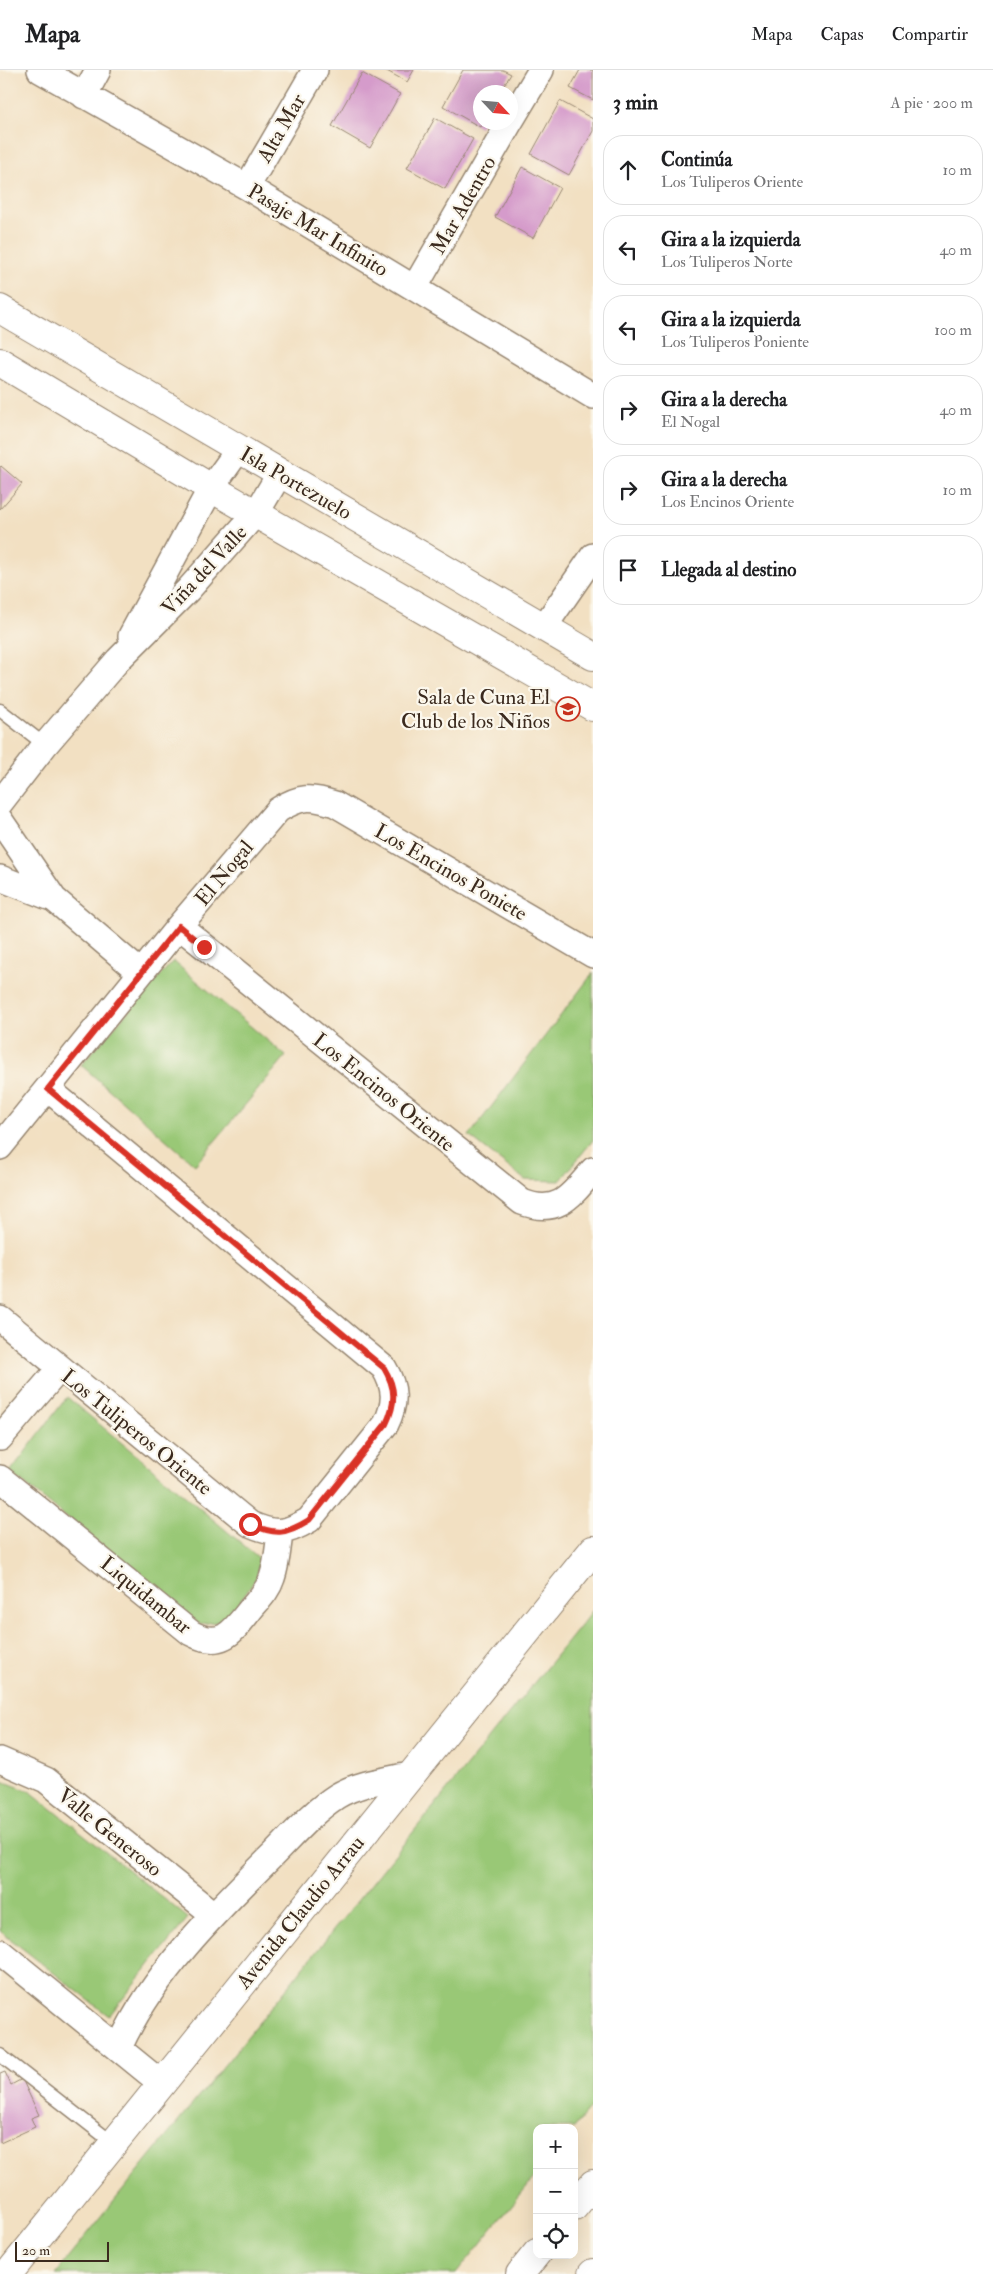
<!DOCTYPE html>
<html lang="es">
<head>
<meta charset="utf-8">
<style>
	body { margin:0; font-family:"IM FELL Double Pica",serif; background:#f2f2f2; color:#202124 }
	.controls { position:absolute; right:15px; bottom:15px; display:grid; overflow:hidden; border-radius:10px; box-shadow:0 5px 20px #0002 }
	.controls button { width:45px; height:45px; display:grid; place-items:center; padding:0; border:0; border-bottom:1px solid #e0e0e0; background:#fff; color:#202124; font:25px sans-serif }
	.compass { position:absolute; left:473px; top:15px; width:45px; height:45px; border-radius:50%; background:#fff; box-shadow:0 5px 20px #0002; rotate:116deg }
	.scale { position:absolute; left:15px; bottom:12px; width:94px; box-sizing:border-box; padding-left:5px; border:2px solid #3b2a1e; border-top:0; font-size:14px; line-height:18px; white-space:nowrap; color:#3b2a1e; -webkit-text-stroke:4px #fbf7ec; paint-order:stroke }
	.stop { position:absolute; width:15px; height:15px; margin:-11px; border:4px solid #d93025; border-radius:50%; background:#fff }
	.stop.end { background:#d93025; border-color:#fff; box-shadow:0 1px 5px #0008 }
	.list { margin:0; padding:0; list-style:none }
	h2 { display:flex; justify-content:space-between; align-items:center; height:65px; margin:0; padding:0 20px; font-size:21px }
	h2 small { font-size:16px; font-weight:400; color:#757577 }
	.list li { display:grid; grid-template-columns:32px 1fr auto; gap:15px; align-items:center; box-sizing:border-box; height:70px; margin:0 10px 10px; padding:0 10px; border:1px solid #e0e0e0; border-radius:20px }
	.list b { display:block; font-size:19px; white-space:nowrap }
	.list p { margin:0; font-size:16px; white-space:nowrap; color:#757577 }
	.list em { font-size:16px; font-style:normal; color:#757577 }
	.icon { flex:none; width:28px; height:28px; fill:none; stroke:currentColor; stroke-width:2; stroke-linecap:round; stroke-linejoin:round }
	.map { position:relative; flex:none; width:593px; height:2204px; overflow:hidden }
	header { display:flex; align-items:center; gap:30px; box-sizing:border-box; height:70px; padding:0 25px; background:#fff; border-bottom:1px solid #e0e0e0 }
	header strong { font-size:24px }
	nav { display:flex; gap:28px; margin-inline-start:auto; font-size:18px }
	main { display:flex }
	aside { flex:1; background:#fff }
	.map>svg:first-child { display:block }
	.green { fill:#99c876; stroke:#6a794a }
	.building { fill:#d59bcb }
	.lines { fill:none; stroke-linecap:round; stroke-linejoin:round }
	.lane-casing { stroke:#968570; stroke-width:15 }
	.street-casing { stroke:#968570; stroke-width:28 }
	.secondary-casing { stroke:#968570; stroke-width:30 }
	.highway-casing { stroke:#968570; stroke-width:30 }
	.lane { stroke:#fff; stroke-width:12 }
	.street { stroke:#fff; stroke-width:25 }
	.secondary { stroke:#fff; stroke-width:28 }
	.highway { stroke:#fff; stroke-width:28 }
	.route { stroke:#d93025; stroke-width:6 }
	.labels { text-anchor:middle; stroke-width:4.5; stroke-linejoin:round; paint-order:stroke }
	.street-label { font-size:21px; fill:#3b2a1e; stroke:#fbf7ec }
	.poi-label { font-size:21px; fill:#3b2a1e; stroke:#fbf7ec; text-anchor:end }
</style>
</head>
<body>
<header>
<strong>Mapa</strong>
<nav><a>Mapa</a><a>Capas</a><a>Compartir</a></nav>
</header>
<main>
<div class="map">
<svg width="593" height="2204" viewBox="0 0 593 2204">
	<rect width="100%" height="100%" fill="#fbf7ec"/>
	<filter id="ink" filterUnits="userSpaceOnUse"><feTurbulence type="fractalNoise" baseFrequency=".02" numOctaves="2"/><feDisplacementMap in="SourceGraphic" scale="10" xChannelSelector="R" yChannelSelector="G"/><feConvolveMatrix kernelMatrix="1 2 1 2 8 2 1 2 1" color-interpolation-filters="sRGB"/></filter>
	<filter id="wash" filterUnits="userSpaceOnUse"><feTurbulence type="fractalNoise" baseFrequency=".0096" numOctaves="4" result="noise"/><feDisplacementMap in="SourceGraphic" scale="20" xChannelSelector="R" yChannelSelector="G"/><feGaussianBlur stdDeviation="1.12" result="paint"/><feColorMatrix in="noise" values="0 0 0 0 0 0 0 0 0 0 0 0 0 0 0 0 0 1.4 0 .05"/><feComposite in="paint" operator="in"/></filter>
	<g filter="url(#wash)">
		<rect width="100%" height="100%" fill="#f2e0c2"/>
		<!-- green -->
		<path class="green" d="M173 891 286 986 195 1095 81 995Z
			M593 903V1070L560 1111 525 1110 469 1066Z
			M67 1327 259 1488 257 1507 226 1551 199 1554 10 1402Z
			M593 1540V2035L574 2058H537V2104L456 2204H55Z
			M0 1710 31 1722 188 1848 109 1946 0 1861Z"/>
		<g id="blocks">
			<!-- building -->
			<path class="building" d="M385 0H414L407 12Z
				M463 0H503L511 4 500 22H480V52H483L480 57 443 36Z
				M580 0H593V30L570 18Z
				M362 3 400 24 370 78 332 56Z
				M560 31 593 49V61L569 105 531 84Z
				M435 48 473 69 445 119 407 98Z
				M522 97 560 118 533 168 495 147Z
				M1 396 22 414 0 439V397Z
				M5 2002 11 2015 22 2009 39 2045 31 2048 35 2057 0 2073V2004Z"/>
		</g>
	</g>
	<g filter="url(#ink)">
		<use href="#blocks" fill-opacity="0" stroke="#968570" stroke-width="1"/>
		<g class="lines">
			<!-- lane casing -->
			<g class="lane-casing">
				<path id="lane" d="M0 640 45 675
					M0 1985 113 2073"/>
			</g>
			<!-- street casing -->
			<g class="street-casing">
				<path id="street" d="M40 0 247 117 593 326
					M84 26 98 0
					M510 52 541 0
					M247 117 315 0
					M415 217 510 52
					M544 557 593 486
					M131 566 211 418 239 379
					M0 733 45 675 118 590 188 520 257 442 280 403
					M0 750 54 829 141 903
					M0 808 54 829
					M179 856 522 1132C558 1146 571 1126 593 1100
					M0 1077 179 856 278 740C300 726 311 726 335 734L593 885
					M0 1248 250 1454C275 1465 285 1464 309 1450L386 1354C396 1333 396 1318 384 1298L48 1019
					M0 1368 60 1298
					M0 1408 191 1563C221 1579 232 1563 250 1540 258 1530 268 1521 272 1508 277 1494 278 1478 280 1463
					M0 1690 46 1710 213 1844
					M0 1882 161 2013
					M119 1978C150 1907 215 1842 270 1788 291 1767 312 1742 337 1726 359 1713 386 1710 410 1705"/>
			</g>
			<!-- secondary casing -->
			<g class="secondary-casing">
				<path id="secondary" d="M0 239 593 586
					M0 292 211 418 593 637
					M8 2204 593 1480"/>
			</g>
			<!-- highway casing -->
			<g class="highway-casing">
				<path id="highway" d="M574 2137 593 2114
					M520 2204 537 2183
					M592 2204 593 2203"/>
			</g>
			<!-- lane -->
			<use href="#lane" class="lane"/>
			<!-- street -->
			<use href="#street" class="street"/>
			<!-- secondary -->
			<use href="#secondary" class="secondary"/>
			<!-- highway -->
			<use href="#highway" class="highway"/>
		</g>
	</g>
	<g class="lines" filter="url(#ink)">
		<!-- route -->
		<path class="route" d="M204 877 179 856 48 1019 384 1298C396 1318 396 1333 386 1354L309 1450C285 1465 275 1465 250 1454"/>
	</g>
	<!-- icons -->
	<defs>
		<g id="school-ring" transform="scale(1.25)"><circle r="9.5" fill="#fbf7ec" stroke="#c8321e" stroke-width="1.5"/><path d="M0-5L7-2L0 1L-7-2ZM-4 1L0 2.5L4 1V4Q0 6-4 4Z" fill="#c8321e"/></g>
	</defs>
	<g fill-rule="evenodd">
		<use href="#school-ring" x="568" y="639"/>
	</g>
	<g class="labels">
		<!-- street labels -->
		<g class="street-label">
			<text transform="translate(281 58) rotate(-60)" y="7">Alta Mar</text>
			<text transform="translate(463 135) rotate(-60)" y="7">Mar Adentro</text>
			<text transform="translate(318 160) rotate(31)" y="7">Pasaje Mar Infinito</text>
			<text transform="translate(296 413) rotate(30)" y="7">Isla Portezuelo</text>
			<text transform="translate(204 500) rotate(-47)" y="7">Viña del Valle</text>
			<text transform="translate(451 802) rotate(30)" y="7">Los Encinos Poniete</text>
			<text transform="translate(224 803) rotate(-50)" y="7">El Nogal</text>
			<text transform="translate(384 1022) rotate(39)" y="7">Los Encinos Oriente</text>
			<text transform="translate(137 1362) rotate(39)" y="7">Los Tuliperos Oriente</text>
			<text transform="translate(146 1525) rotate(39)" y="7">Liquidambar</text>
			<text transform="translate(110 1762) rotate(39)" y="7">Valle Generoso</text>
			<text transform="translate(300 1842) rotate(-51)" y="7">Avenida Claudio Arrau</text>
		</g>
		<!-- poi labels -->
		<g class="poi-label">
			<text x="550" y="634">Sala de Cuna El<tspan x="550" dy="24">Club de los Niños</tspan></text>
		</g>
	</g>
</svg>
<div class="controls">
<button>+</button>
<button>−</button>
<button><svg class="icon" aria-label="locate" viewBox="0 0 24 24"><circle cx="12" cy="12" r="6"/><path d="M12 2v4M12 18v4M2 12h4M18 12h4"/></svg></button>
</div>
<svg class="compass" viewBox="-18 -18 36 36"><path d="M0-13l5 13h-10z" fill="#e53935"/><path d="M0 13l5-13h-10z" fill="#757577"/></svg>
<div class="scale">20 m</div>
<div class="stop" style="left:250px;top:1454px"></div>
<div class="stop end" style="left:204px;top:877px"></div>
</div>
<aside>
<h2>3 min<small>A pie · 200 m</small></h2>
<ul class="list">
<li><svg class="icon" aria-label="ahead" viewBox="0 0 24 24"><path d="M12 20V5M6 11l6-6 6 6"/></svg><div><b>Continúa</b><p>Los Tuliperos Oriente</p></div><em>10 m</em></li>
<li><svg class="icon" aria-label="left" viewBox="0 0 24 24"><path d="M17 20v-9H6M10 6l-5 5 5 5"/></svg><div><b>Gira a la izquierda</b><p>Los Tuliperos Norte</p></div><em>40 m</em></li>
<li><svg class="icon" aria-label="left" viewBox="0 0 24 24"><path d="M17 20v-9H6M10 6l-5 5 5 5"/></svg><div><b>Gira a la izquierda</b><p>Los Tuliperos Poniente</p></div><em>100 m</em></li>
<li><svg class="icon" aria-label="right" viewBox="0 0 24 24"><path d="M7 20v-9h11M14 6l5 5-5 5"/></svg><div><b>Gira a la derecha</b><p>El Nogal</p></div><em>40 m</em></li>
<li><svg class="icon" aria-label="right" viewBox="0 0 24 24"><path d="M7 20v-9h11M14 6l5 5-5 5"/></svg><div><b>Gira a la derecha</b><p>Los Encinos Oriente</p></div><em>10 m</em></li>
<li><svg class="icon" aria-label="arrive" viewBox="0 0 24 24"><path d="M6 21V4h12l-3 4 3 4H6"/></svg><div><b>Llegada al destino</b></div></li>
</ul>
</aside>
</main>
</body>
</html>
